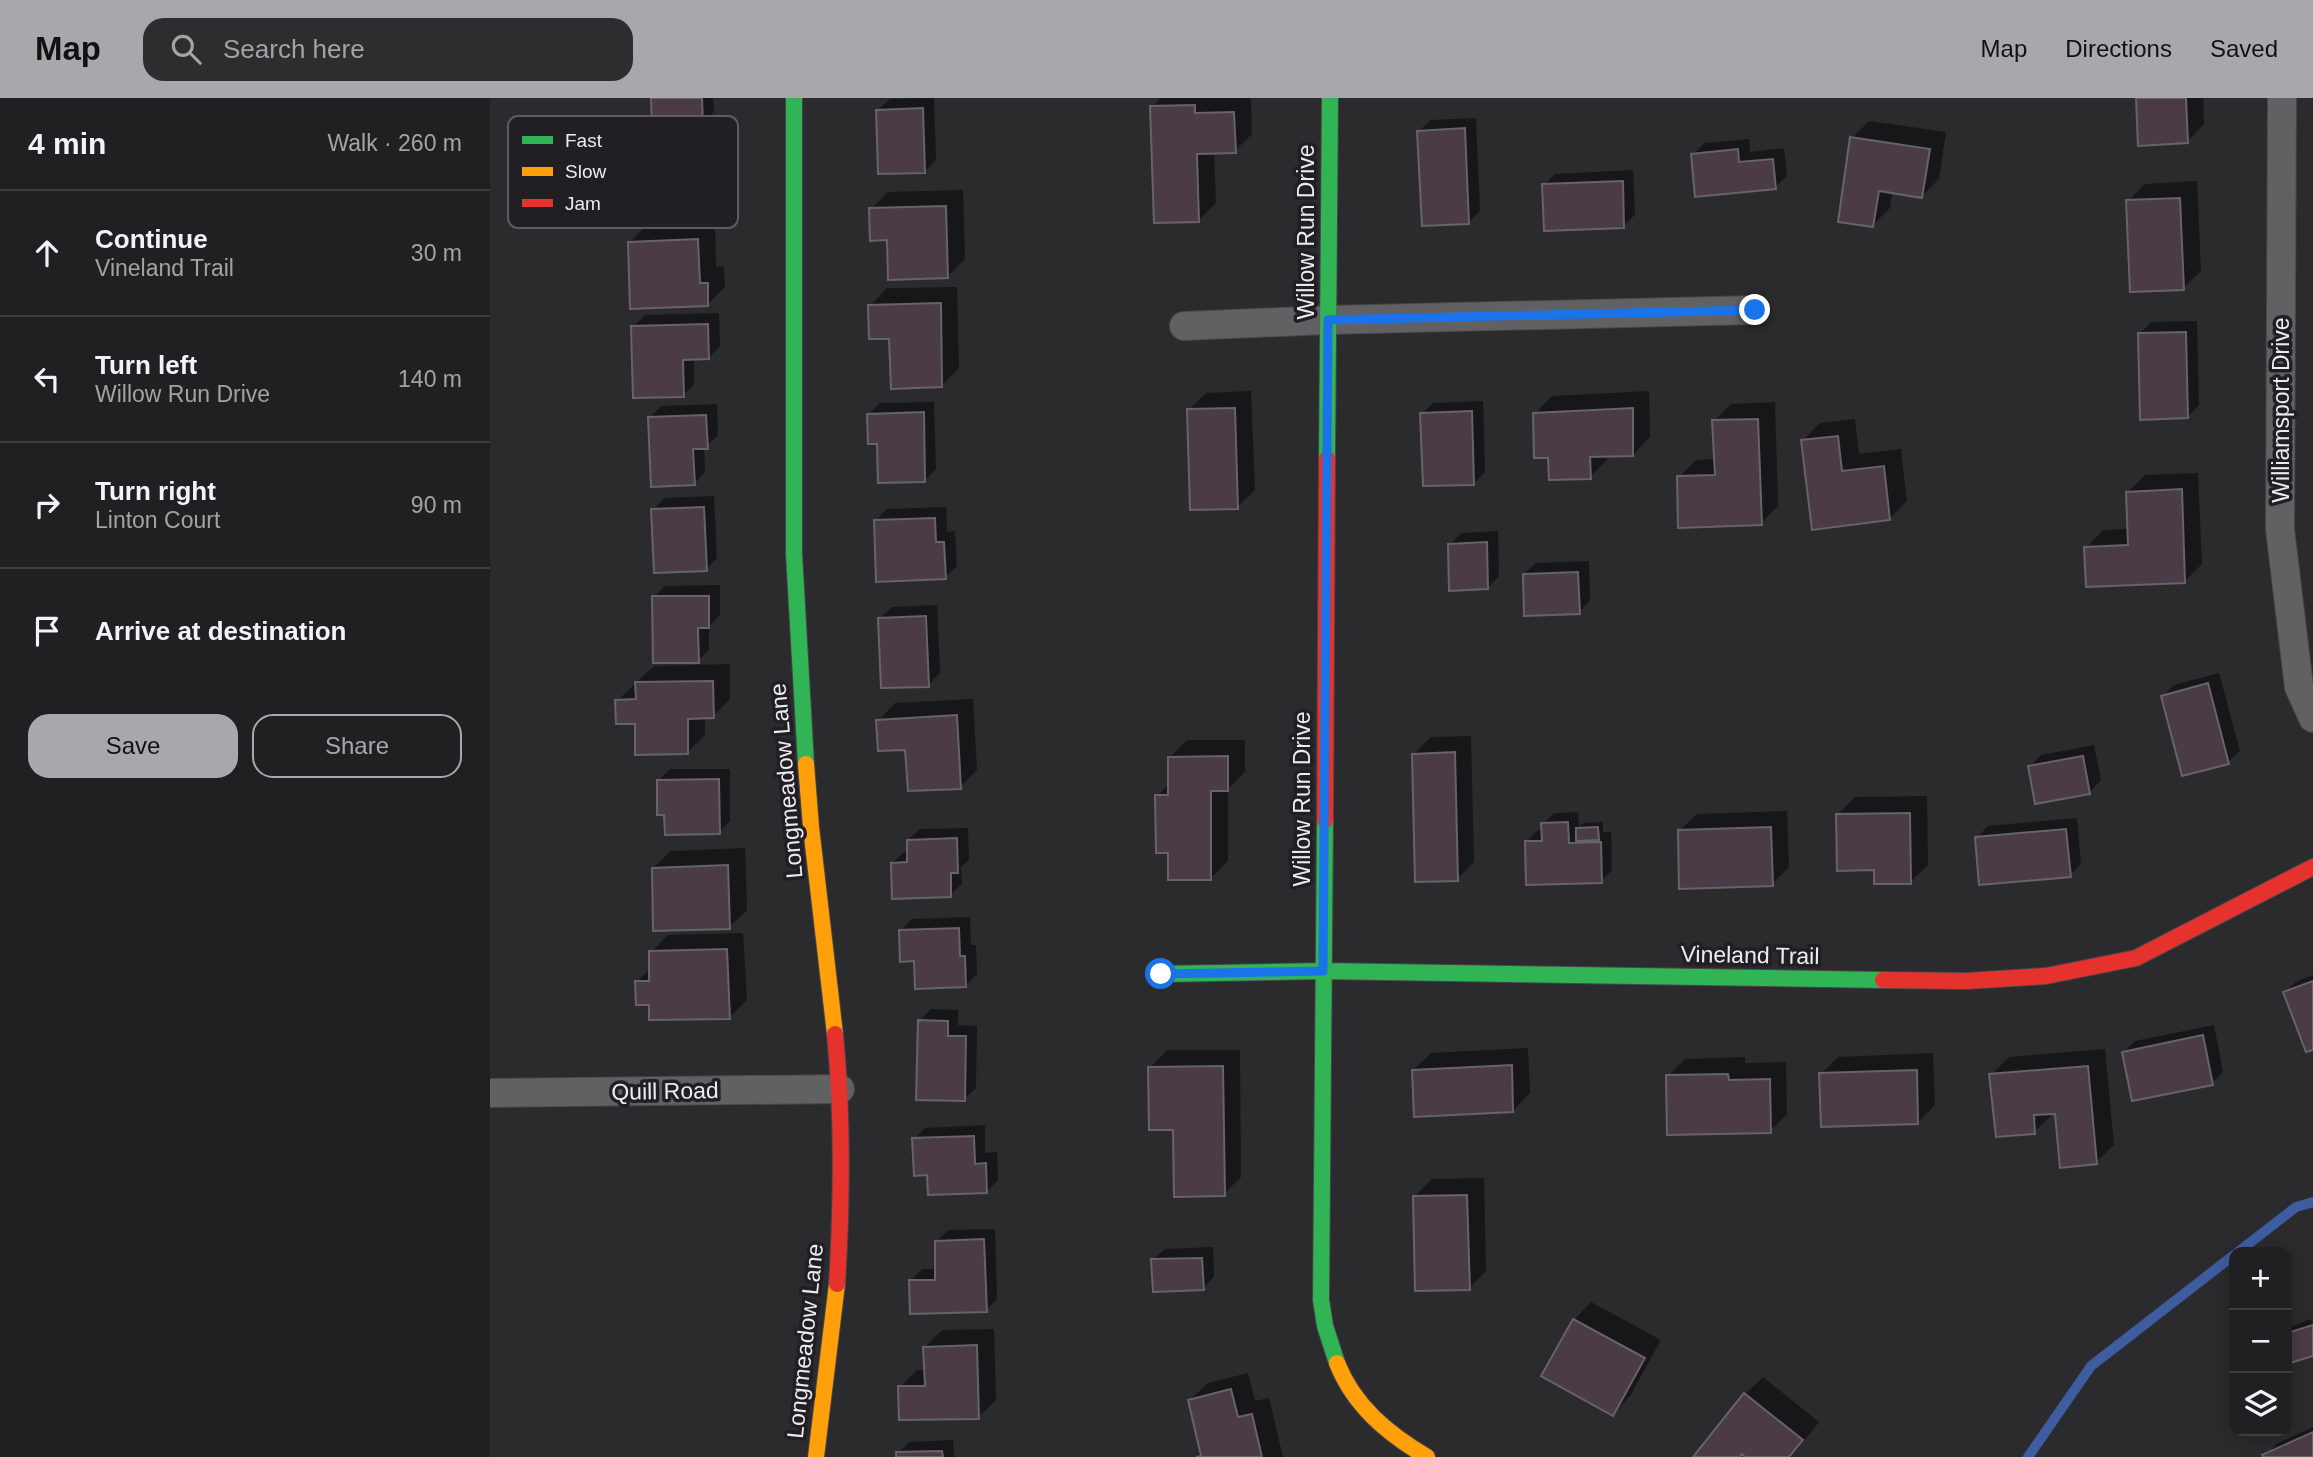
<!DOCTYPE html>
<html lang="en">
<head>
<meta charset="utf-8">
<style>
	body { margin:0; font-family:Helvetica,sans-serif; background:#2d2d2f; color:#f1f3f6 }
	.controls { position:absolute; right:21px; bottom:21px; display:grid; overflow:hidden; border-radius:14px; box-shadow:0 4px 18px #0003 }
	.controls button { width:63px; height:63px; display:grid; place-items:center; padding:0; border:0; border-bottom:2px solid #3d3e40; background:#202022; color:#f1f3f6; font:35px sans-serif }
	.stop { position:absolute; width:21px; height:21px; margin:-16px; border:5px solid #1a73e8; border-radius:50%; background:#fff }
	.stop.end { background:#1a73e8; border-color:#fff; box-shadow:0 2px 7px #0008 }
	.list { margin:0; padding:0; list-style:none }
	h2 { display:flex; justify-content:space-between; align-items:center; height:91px; margin:0; padding:0 28px; font-size:30px }
	h2 small { font-size:23px; font-weight:400; color:#a2a3a5 }
	.list li { display:grid; grid-template-columns:46px 1fr auto; gap:21px; align-items:center; box-sizing:border-box; height:126px; padding:0 28px; border-top:2px solid #3d3e40 }
	.list b { display:block; font-size:26px; white-space:nowrap }
	.list p { margin:0; font-size:23px; white-space:nowrap; color:#a2a3a5 }
	.list em { font-size:23px; font-style:normal; color:#a2a3a5 }
	.actions { display:flex; gap:14px; padding:21px 28px }
	.actions a { flex:1; padding:16px 0; border:2px solid #a9a7ab; border-radius:21px; text-align:center; font-size:24px; color:#a9a7ab }
	.actions .main { background:#a9a7ab; color:#111 }
	.icon { flex:none; width:38px; height:38px; fill:none; stroke:currentColor; stroke-width:2; stroke-linecap:round; stroke-linejoin:round }
	.map { position:relative; flex:none; width:1823px; height:1359px; overflow:hidden }
	header { display:flex; align-items:center; gap:42px; box-sizing:border-box; height:98px; padding:0 35px; background:#a9a7ab; color:#111 }
	header strong { font-size:33px }
	nav { display:flex; gap:38px; margin-inline-start:auto; font-size:24px }
	.search { width:490px; height:63px; background:#2d2d2f; display:flex; align-items:center; gap:18px; box-sizing:border-box; padding:0 24px; border-radius:21px; color:#a2a3a5; font-size:26px }
	main { display:flex }
	aside { flex:1; background:#202022 }
	.map>svg:first-child { display:block }
	.shadow { fill:#0007 }
	.lines { fill:none; stroke-linecap:round; stroke-linejoin:round }
	.stream { stroke:#3d5da0; stroke-width:10 }
	.building { fill:#4a3b46; stroke:#666466; stroke-width:2 }
	.street-casing { stroke:#474649; stroke-width:30 }
	.fast-casing { stroke:#474649; stroke-width:18 }
	.slow-casing { stroke:#474649; stroke-width:18 }
	.jam-casing { stroke:#474649; stroke-width:18 }
	.street { stroke:#616062; stroke-width:28 }
	.fast { stroke:#30b455; stroke-width:16 }
	.slow { stroke:#ff9f0a; stroke-width:16 }
	.jam { stroke:#e5322d; stroke-width:16 }
	.route { stroke:#1a73e8; stroke-width:9 }
	.labels { text-anchor:middle; stroke-width:7; stroke-linejoin:round; paint-order:stroke }
	.street-label { font-size:23px; fill:#edebef; stroke:#211f24 }
	.key { fill:#211f24; stroke:#5e5c61; stroke-width:2 }
	.key-label { font-size:19px; fill:#edebef }
</style>
</head>
<body>
<header>
<strong>Map</strong>
<div class="search"><svg class="icon" aria-label="search" viewBox="0 0 24 24"><circle cx="10" cy="10" r="6"/><path d="M15 15l6 6"/></svg>Search here</div>
<nav><a>Map</a><a>Directions</a><a>Saved</a></nav>
</header>
<main>
<aside>
<h2>4 min<small>Walk · 260 m</small></h2>
<ul class="list">
<li><svg class="icon" aria-label="ahead" viewBox="0 0 24 24"><path d="M12 20V5M6 11l6-6 6 6"/></svg><div><b>Continue</b><p>Vineland Trail</p></div><em>30 m</em></li>
<li><svg class="icon" aria-label="left" viewBox="0 0 24 24"><path d="M17 20v-9H6M10 6l-5 5 5 5"/></svg><div><b>Turn left</b><p>Willow Run Drive</p></div><em>140 m</em></li>
<li><svg class="icon" aria-label="right" viewBox="0 0 24 24"><path d="M7 20v-9h11M14 6l5 5-5 5"/></svg><div><b>Turn right</b><p>Linton Court</p></div><em>90 m</em></li>
<li><svg class="icon" aria-label="arrive" viewBox="0 0 24 24"><path d="M6 21V4h12l-3 4 3 4H6"/></svg><div><b>Arrive at destination</b></div></li>
</ul>
<div class="actions"><a class="main">Save</a><a>Share</a></div>
</aside>
<div class="map">
<svg width="1823" height="1359" viewBox="0 0 1823 1359">
	<rect width="100%" height="100%" fill="#2b2a2d"/>
	<!-- shadow -->
	<path class="shadow" d="M162 0H223L224 14 212 25Z
		M444 0 446 62 434 74 388 12 400 1Z
		M671 0H761L762 36 745 53 724 54 726 105 709 122 662 9Z
		M1648 0H1713L1714 26 1697 44Z
		M986 20 990 113 979 124 929 33 941 22Z
		M1379 23 1456 34 1449 81 1432 98 1402 94 1400 110 1383 127 1362 40Z
		M230 37 231 72 220 83H214L215 111 200 126 225 125 226 169 234 168 235 189 218 206 139 145 157 127 190 126 161 50 172 39Z
		M1259 41 1260 54 1294 50 1297 78 1285 89 1203 57 1214 45Z
		M1143 72 1145 117 1133 128 1054 87 1065 76Z
		M1707 83 1711 173 1693 190 1638 103 1655 86Z
		M473 92 475 161 458 178 398 140 381 111 398 94Z
		M467 189 469 270 451 288 401 239 380 208 397 190Z
		M229 215 230 248 218 260H204V286L193 298 143 229 155 217Z
		M1707 223 1709 307 1698 319 1649 236 1661 224Z
		M761 293 765 392 747 409 699 312 716 295Z
		M1159 293 1160 339 1143 357H1117V362L1100 379 1060 358 1045 316 1062 298Z
		M993 303 995 374 984 385 932 316 943 305Z
		M444 304 446 371 435 382 389 345 379 316 390 305Z
		M1285 304 1288 408 1271 425 1189 379 1206 362 1226 361 1224 323 1241 306Z
		M227 306 228 338 214 349 215 374 204 386 160 319 172 308Z
		M1365 321 1369 356 1411 351 1417 403 1400 420 1313 342 1330 325Z
		M1708 375 1712 466 1695 483 1596 450 1613 432 1639 431 1638 394 1655 377Z
		M224 398 227 460 216 471 163 412 174 400Z
		M456 409 457 434 465 433 467 468 455 479 385 423 397 411Z
		M1008 433 1009 478 998 490 960 446 971 435Z
		M1099 463 1100 503 1089 514 1034 476 1046 465Z
		M230 487V517L219 528V552L208 563 164 499 175 488Z
		M447 507 450 575 438 587 390 520 402 509Z
		M240 566V601L223 618 215 619V637L198 654 146 624 127 603 164 568Z
		M1729 575 1750 653 1738 664 1673 598 1684 587Z
		M483 601 487 672 470 689 417 651 388 623 405 605Z
		M981 638 984 764 967 781 924 656 941 639Z
		M697 642H755V674L738 691V763L721 780 680 753 667 698 680 685V659Z
		M1604 647 1611 682 1600 694 1540 669 1551 657Z
		M180 671H240V723L229 734 176 715 168 683Z
		M1437 698 1438 767 1420 784 1386 770 1348 717 1365 699Z
		M1297 713 1299 769 1282 786 1189 733 1207 716Z
		M1088 714 1089 729 1093 725 1113 724V734H1121L1122 772 1111 783 1036 744 1048 732H1053V726L1064 715Z
		M1587 720 1591 766 1580 777 1487 740 1498 728Z
		M478 730 479 762 471 769 472 786 460 797 402 765 414 754H419L418 742 430 731Z
		M255 750 257 812 239 829 163 770 181 753Z
		M480 819 481 847H486L487 876 475 888 426 862 411 833 422 821Z
		M253 835 257 902 240 919 161 905 147 884 161 870V854L178 837Z
		M1823 877V950L1795 894 1807 883Z
		M441 911 468 912V927L487 928 486 990 474 1001 430 923Z
		M1724 927 1733 974 1722 985 1634 954 1645 943Z
		M1038 950 1040 995 1023 1013 923 972 941 955Z
		M1615 951 1624 1047 1606 1064 1567 1014H1562V1017L1544 1034 1501 977 1519 959Z
		M677 952H750L751 1079 734 1096 685 1031 660 970Z
		M1443 955 1445 1007 1428 1024 1331 976 1348 959Z
		M1255 959V965L1296 964 1297 1016 1280 1033 1178 978 1195 961Z
		M495 1027V1055L507 1054 508 1082 497 1093 439 1075 424 1041 435 1030Z
		M994 1080 996 1173 979 1190 924 1099 942 1081Z
		M505 1131 507 1201 496 1212 421 1183 432 1171H447L446 1144 458 1132Z
		M723 1149 724 1179 713 1190 663 1162 675 1151Z
		M1101 1204 1171 1242 1140 1298 1123 1316 1084 1222Z
		M1821 1221 1823 1229V1256L1797 1264V1230Z
		M504 1231 506 1302 488 1319 410 1289 427 1272H436L435 1249 452 1232Z
		M758 1275 765 1303 779 1300 793 1359H705L712 1353 700 1302 718 1285Z
		M1273 1279 1329 1324 1301 1359H1258L1254 1356 1251 1359H1205L1255 1296Z
		M1823 1329V1359H1775L1786 1346Z
		M463 1342 464 1359H408V1355L419 1344Z"/>
	<g class="lines">
		<!-- stream -->
		<path class="stream" d="M1748 1154 1806 1109 1823 1104
			M1538 1359 1601 1268 1744 1157"/>
	</g>
	<!-- building -->
	<path class="building" d="M161 0H212L213 27 162 29Z
		M1646 0H1696L1698 45 1648 48Z
		M705 7V15L744 14 746 55 707 56 709 124 664 125 660 8Z
		M433 10 435 75 388 76 386 12Z
		M975 30 979 126 932 128 927 33Z
		M1360 39 1440 51 1432 100 1389 93 1383 129 1348 124Z
		M1248 51 1249 64 1283 61 1286 91 1205 99 1201 56Z
		M1133 83 1134 130 1054 133 1052 86Z
		M1690 100 1694 192 1640 194 1636 102Z
		M456 108 458 180 398 182 397 142 380 143 379 110Z
		M208 141 210 185H218V208L140 211 138 144Z
		M451 205 452 289 401 291 399 241H379L378 207Z
		M218 226 219 261 193 262 194 299 143 300 141 228Z
		M1696 234 1698 320 1650 322 1648 235Z
		M745 310 748 411 700 412 697 311Z
		M1143 310V358L1100 359 1101 381 1059 382 1058 360H1044L1043 315Z
		M982 313 984 387 933 388 930 315Z
		M434 314 435 384 388 385 387 346H378L377 316Z
		M216 317 218 351H203L205 387 161 389 158 319Z
		M1268 321 1272 427 1188 430 1187 378 1225 377 1222 322Z
		M1348 338 1352 373 1394 368 1400 422 1322 432 1311 342Z
		M1692 391 1695 485 1596 489 1594 449 1638 447 1636 394Z
		M214 409 217 473 164 475 161 411Z
		M445 420 446 444H454L456 481 386 484 384 422Z
		M997 444 998 491 959 493 958 446Z
		M1088 474 1090 516 1034 518 1033 476Z
		M162 498H219V530H208L209 565H163Z
		M436 518 439 589 391 590 388 520Z
		M223 583 224 620 198 621V656L145 657V626H126L125 602 146 601 145 584Z
		M1718 585 1739 666 1692 678 1671 598Z
		M467 617 471 691 418 693 415 652 388 653 386 622Z
		M965 654 968 783 925 784 922 656Z
		M738 658V693H721V782H678V755H666L665 697H678V659Z
		M1593 658 1600 696 1545 706 1538 668Z
		M229 681 230 736 175 737 174 717H167V682Z
		M1420 715 1421 786H1384V772L1347 773 1346 716Z
		M1078 724 1079 745 1111 744 1112 785 1036 787 1035 743H1052L1051 725Z
		M1108 729 1109 742 1086 743V730Z
		M1281 729 1283 788 1189 791 1188 732Z
		M1576 731 1581 779 1489 787 1485 739Z
		M467 740 468 775H461V799L402 801 401 765 417 764V742Z
		M238 767 240 831 163 833 162 770Z
		M469 830 470 858H475L476 889 425 891 424 863 410 864 409 832Z
		M237 851 240 921 159 922V907H146L145 883H159V853Z
		M1823 883V952L1816 954 1793 894Z
		M428 922 458 923V938H476L475 1003 426 1002Z
		M1713 937 1723 987 1642 1003 1632 954Z
		M1022 967 1023 1014 924 1019 922 972Z
		M733 968 735 1098 684 1099 683 1032H659L658 969Z
		M1598 968 1607 1066 1570 1070 1565 1016 1544 1017 1545 1036 1506 1039 1499 976Z
		M1427 972 1428 1026 1331 1029 1329 975Z
		M1238 976 1239 982 1280 981 1281 1035 1177 1037 1176 977Z
		M484 1038 485 1066 496 1065 497 1095 438 1097 437 1077 424 1078 422 1040Z
		M977 1097 980 1192 925 1193 923 1098Z
		M494 1141 497 1214 420 1216 419 1182H445V1143Z
		M712 1160 714 1192 663 1194 661 1161Z
		M1083 1221 1155 1260 1123 1318 1051 1278Z
		M1823 1227V1258L1797 1266V1235Z
		M487 1247 489 1321 409 1322 408 1288H435L433 1249Z
		M741 1291 748 1319 762 1316 772 1359H706L711 1358 698 1302Z
		M1254 1295 1313 1342 1299 1359H1255L1252 1356 1250 1359H1203Z
		M1823 1334V1359H1773L1772 1357Z
		M452 1353 453 1359H406V1354Z"/>
	<g class="lines">
		<!-- street casing -->
		<g class="street-casing">
			<path id="street" d="M1792 0 1790 431 1809 589 1823 620
				M694 228 838 222 1265 212
				M0 995 350 991"/>
		</g>
		<!-- fast casing -->
		<g class="fast-casing">
			<path id="fast" d="M304 0V456L316 666
				M837 361 840 0
				M835 722 831 1202 835 1228 847 1265
				M671 876 833 873 1393 882"/>
		</g>
		<!-- slow casing -->
		<g class="slow-casing">
			<path id="slow" d="M316 666 321 729 345 936
				M847 1265C864 1308 898 1336 937 1359
				M326 1359 347 1186"/>
		</g>
		<!-- jam casing -->
		<g class="jam-casing">
			<path id="jam" d="M835 722 837 361
				M1393 882 1477 883 1556 878 1646 860 1823 769
				M345 936C353 1019 352 1103 347 1186"/>
		</g>
		<!-- street -->
		<use href="#street" class="street"/>
		<!-- fast -->
		<use href="#fast" class="fast"/>
		<!-- slow -->
		<use href="#slow" class="slow"/>
		<!-- jam -->
		<use href="#jam" class="jam"/>
	</g>
	<g class="lines">
		<!-- route -->
		<path class="route" d="M671 876 833 873 838 222 1265 212"/>
	</g>
	<g class="labels">
		<!-- street labels -->
		<g class="street-label">
			<text transform="translate(816 134) rotate(-90)" y="8">Willow Run Drive</text>
			<text transform="translate(1791 312) rotate(-90)" y="8">Williamsport Drive</text>
			<text transform="translate(296 683) rotate(-95)" y="8">Longmeadow Lane</text>
			<text transform="translate(812 701) rotate(-90)" y="8">Willow Run Drive</text>
			<text transform="translate(1260 857) rotate(1)" y="8">Vineland Trail</text>
			<text transform="translate(175 993) rotate(-1)" y="8">Quill Road</text>
			<text transform="translate(315 1243) rotate(-84)" y="8">Longmeadow Lane</text>
		</g>
	</g>
	<!-- legend -->
	<rect x="18" y="18" width="230" height="112" rx="10" class="key"/>
	<rect x="32" y="38" width="31" height="8" fill="#30b455"/>
	<rect x="32" y="69" width="31" height="9" fill="#ff9f0a"/>
	<rect x="32" y="101" width="31" height="8" fill="#e5322d"/>
	<g class="key-label">
		<text x="75" y="49">Fast</text>
		<text x="75" y="80">Slow</text>
		<text x="75" y="112">Jam</text>
	</g>
</svg>
<div class="controls">
<button>+</button>
<button>−</button>
<button><svg class="icon" aria-label="layers" viewBox="0 0 24 24"><path d="M12 4l9 5-9 5-9-5zM3 14l9 5 9-5"/></svg></button>
</div>
<div class="stop" style="left:671px;top:876px"></div>
<div class="stop end" style="left:1265px;top:212px"></div>
</div>
</main>
</body>
</html>
